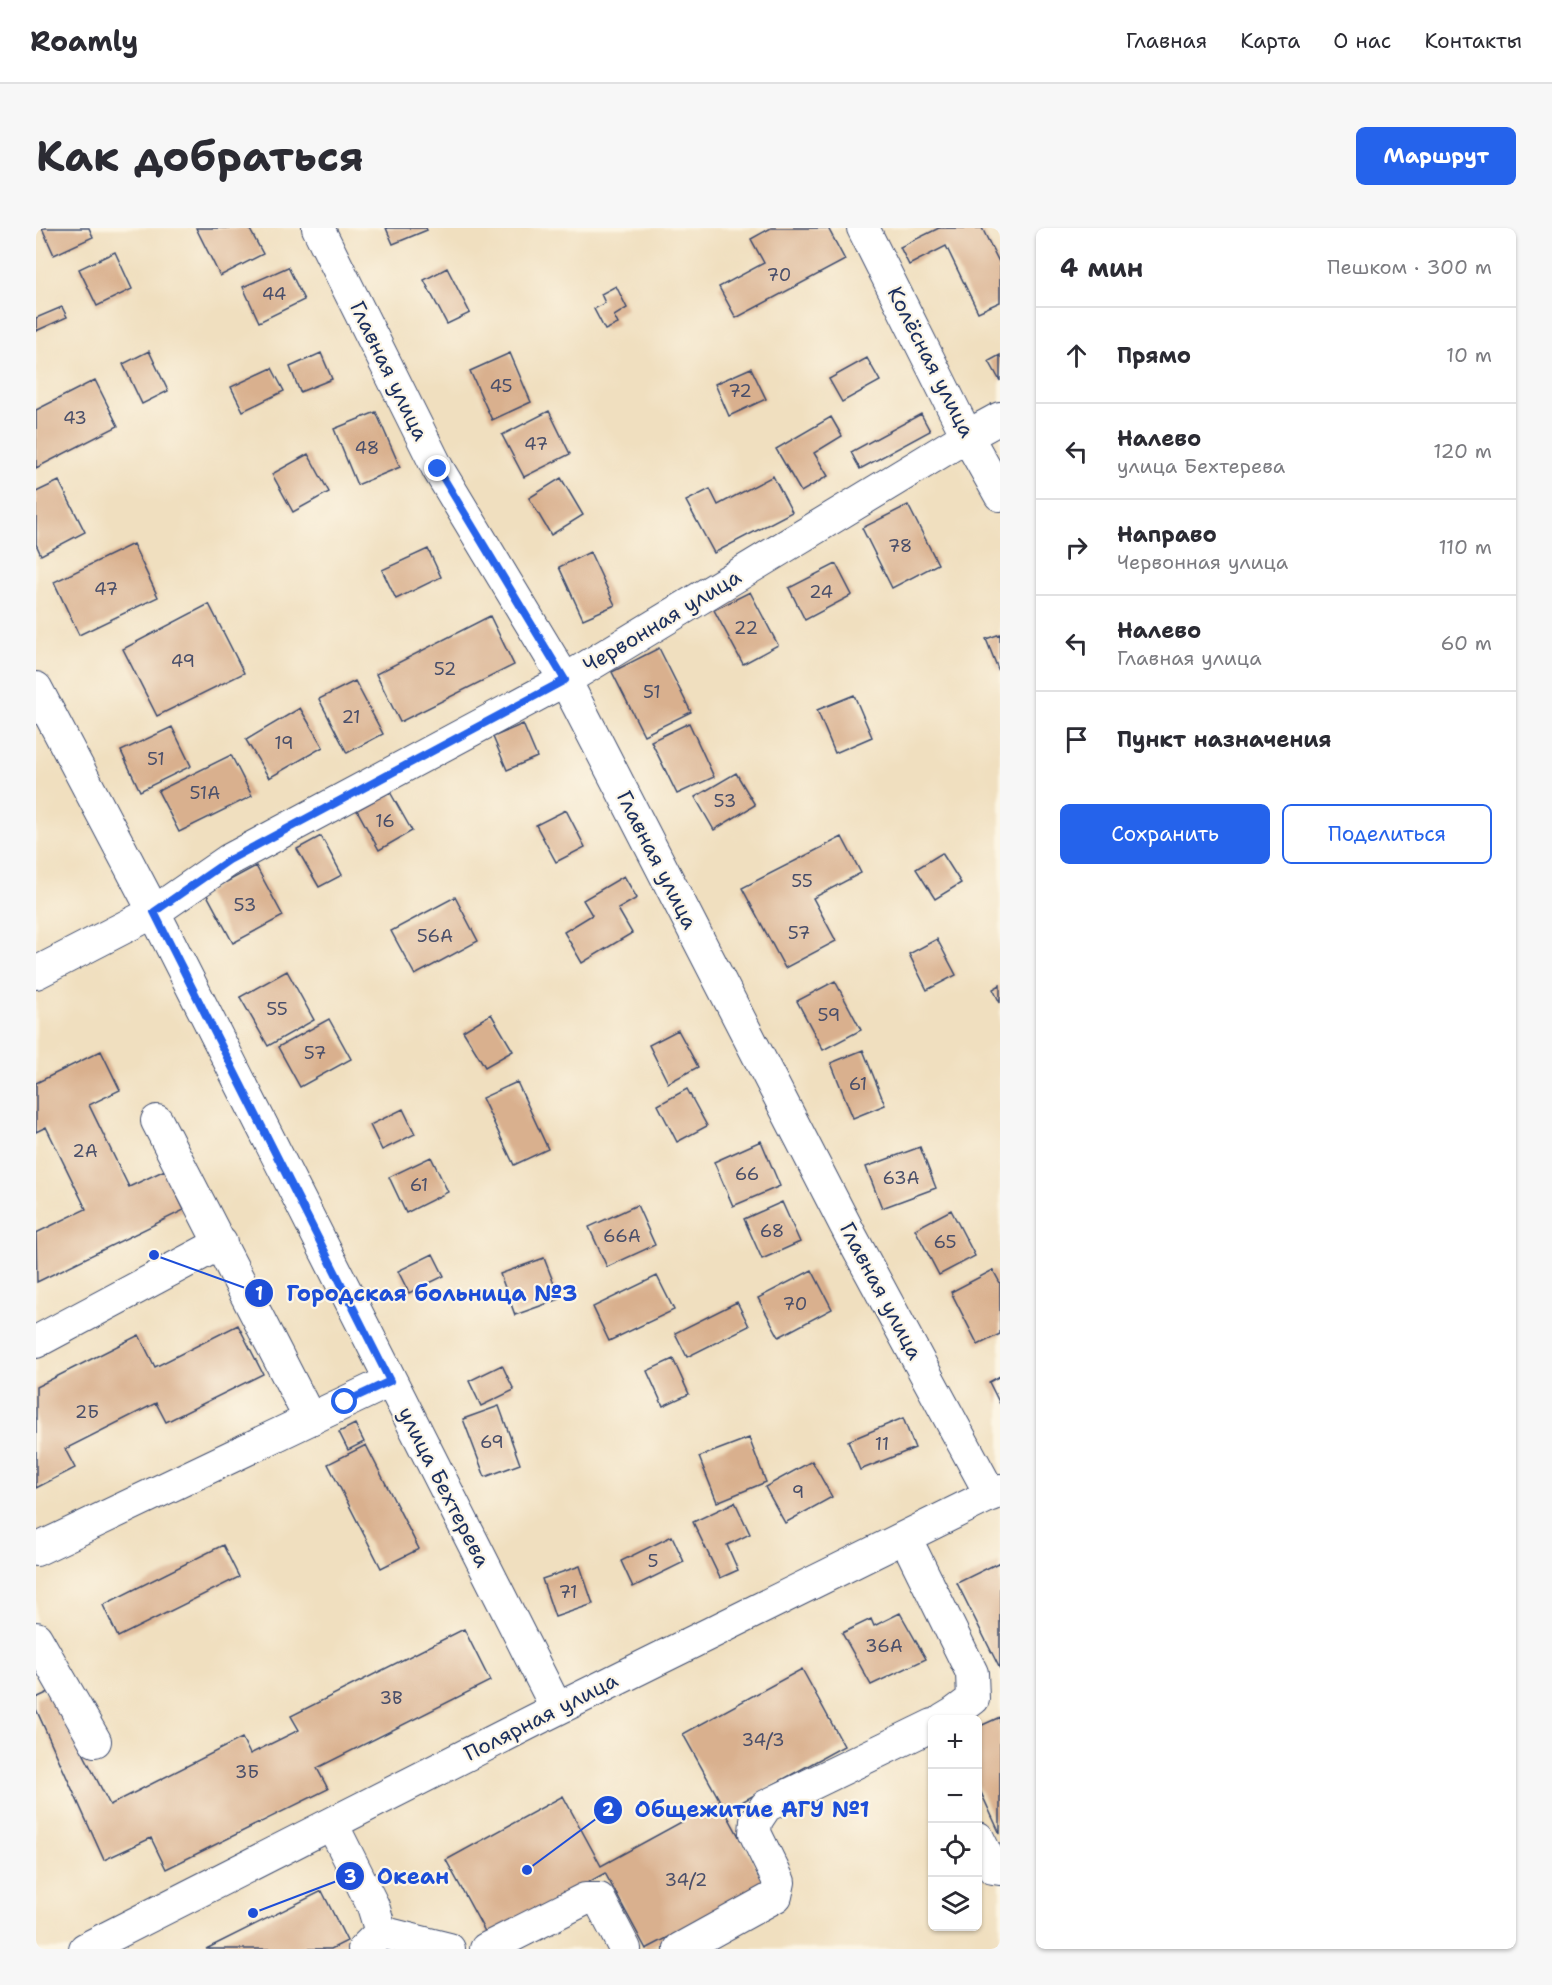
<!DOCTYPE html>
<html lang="ru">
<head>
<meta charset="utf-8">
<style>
	body { margin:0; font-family:"Shantell Sans",sans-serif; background:#f7f7f7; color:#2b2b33 }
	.controls { position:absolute; right:18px; bottom:18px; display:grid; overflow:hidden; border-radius:9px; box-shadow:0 2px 4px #0004 }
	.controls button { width:54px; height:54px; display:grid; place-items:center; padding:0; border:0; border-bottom:2px solid #e1e1e2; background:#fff; color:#2b2b33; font:30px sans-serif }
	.stop { position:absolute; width:18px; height:18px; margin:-14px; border:4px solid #2563eb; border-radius:50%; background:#fff }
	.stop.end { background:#2563eb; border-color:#fff; box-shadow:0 2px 6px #0008 }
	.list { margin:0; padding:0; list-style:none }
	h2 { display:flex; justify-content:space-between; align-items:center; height:78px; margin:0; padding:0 24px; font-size:26px }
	h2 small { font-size:20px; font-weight:400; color:#7c7c81 }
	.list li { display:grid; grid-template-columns:39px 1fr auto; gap:18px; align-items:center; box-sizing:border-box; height:96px; padding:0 24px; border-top:2px solid #e1e1e2 }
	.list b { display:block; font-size:22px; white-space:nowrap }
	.list p { margin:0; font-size:20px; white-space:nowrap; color:#7c7c81 }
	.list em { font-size:20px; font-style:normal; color:#7c7c81 }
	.actions { display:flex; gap:12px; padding:18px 24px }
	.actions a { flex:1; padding:14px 0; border:2px solid #2563eb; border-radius:9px; text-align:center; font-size:21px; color:#2563eb }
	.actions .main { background:#2563eb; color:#fff }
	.icon { flex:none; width:33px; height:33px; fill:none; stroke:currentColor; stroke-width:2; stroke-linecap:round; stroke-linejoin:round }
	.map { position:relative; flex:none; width:964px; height:1721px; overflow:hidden; border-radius:9px }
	header { display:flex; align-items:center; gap:36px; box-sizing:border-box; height:84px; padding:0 30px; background:#fff; border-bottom:2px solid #e1e1e2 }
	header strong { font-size:28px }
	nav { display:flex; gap:33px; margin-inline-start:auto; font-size:21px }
	.intro { display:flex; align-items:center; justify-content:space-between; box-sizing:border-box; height:144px; padding:0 36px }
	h1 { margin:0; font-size:42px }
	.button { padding:15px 27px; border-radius:9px; background:#2563eb; color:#fff; font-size:21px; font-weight:700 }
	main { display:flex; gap:36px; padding:0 36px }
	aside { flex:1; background:#fff; border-radius:9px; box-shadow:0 2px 4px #0004 }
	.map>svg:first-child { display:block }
	.building { fill:#d9b08e }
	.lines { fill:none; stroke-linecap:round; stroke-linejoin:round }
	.minor-casing { stroke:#3b496d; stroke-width:34 }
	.minor { stroke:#fff; stroke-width:32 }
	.route { stroke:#2563eb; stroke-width:8 }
	.labels { text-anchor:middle; stroke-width:4.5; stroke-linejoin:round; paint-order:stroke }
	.number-label { font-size:18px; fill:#4a4f6a }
	.street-label { font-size:21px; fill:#1b2f5e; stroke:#fcf5e5 }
	.leader { fill:none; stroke:#1d4ed8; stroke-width:2 }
	.callout-dot { fill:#1d4ed8; stroke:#fcf5e5; stroke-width:2 }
	.mark-label { font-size:18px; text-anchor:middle; font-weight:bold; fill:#fff }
	.callout-label { font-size:22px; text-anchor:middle; font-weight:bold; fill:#1d4ed8; stroke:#fcf5e5; stroke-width:4.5; stroke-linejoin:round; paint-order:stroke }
</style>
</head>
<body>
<header>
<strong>Roamly</strong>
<nav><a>Главная</a><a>Карта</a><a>О нас</a><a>Контакты</a></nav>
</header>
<div class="intro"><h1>Как добраться</h1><a class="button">Маршрут</a></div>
<main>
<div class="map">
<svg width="964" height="1721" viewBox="0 0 964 1721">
	<rect width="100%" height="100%" fill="#fcf5e5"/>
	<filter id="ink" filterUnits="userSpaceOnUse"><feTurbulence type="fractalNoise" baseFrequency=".0167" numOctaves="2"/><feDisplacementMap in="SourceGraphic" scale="12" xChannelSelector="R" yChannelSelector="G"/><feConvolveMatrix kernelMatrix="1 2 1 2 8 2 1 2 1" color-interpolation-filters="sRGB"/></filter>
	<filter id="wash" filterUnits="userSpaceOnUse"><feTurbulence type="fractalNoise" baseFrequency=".008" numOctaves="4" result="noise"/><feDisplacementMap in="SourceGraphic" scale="24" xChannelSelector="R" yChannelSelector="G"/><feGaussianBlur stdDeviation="1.35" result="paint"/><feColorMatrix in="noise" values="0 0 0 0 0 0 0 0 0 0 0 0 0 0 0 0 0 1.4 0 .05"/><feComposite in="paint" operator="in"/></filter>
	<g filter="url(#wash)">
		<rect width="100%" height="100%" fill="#f0dfbf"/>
		<g id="blocks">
			<!-- building -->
			<path class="building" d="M6 0H53L57 9 18 27Z
				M160 0H213L227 26 184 48Z
				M350 0H390L391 2 357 16Z
				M735 0H792L809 32 700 90 683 59 728 35 715 11Z
				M903 0H946L964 36V74L942 84 910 18 873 37 864 19Z
				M79 24 96 61 61 78 43 41Z
				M252 39 268 72 223 94 207 59Z
				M411 40 434 85 411 96 388 52Z
				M580 58 591 80 578 88 582 96 569 102 558 81 569 75 565 66Z
				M26 79 31 89 0 103V90Z
				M113 123 132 163 106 176 87 136Z
				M285 125 296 151 264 164 254 139Z
				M474 125 495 174 456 192 434 143Z
				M964 127V153L953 133Z
				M831 130 844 153 806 174 793 151Z
				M236 140 248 163 207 183 195 159Z
				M715 140 730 171 693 188 679 156Z
				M59 152 82 198 0 240V182Z
				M513 183 534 226 488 249 466 207Z
				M340 184 364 239 321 257 298 201Z
				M885 186 894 203 824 241 815 224Z
				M795 189 806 208 778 225 792 248 765 264 740 221Z
				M272 226 293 264 257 284 236 246Z
				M737 248 756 284 678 325 650 273 674 261 682 277Z
				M525 250 547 287 515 307 493 270Z
				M23 253 49 304 5 327 0 316V264Z
				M872 277 902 336 856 360 826 300Z
				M97 316 122 369 43 407 18 354Z
				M392 321 405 349 360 371 346 342Z
				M554 324 579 377 547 391 523 339Z
				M800 336 816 367 769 392 753 360Z
				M714 364 742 417 707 436 678 382Z
				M173 376 208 445 121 488 87 421Z
				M454 388 478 437 364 494 340 446Z
				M964 406V446L950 411Z
				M623 420 655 484 608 507 576 444Z
				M319 453 347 506 311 525 283 471Z
				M818 467 836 509 799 525 781 482Z
				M264 480 287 519 233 550 210 512Z
				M653 495 678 549 641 566 615 513Z
				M487 496 501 529 471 542 457 509Z
				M136 499 155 538 104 563 85 523Z
				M195 527 216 568 143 604 122 563Z
				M700 545 719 577 678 602 659 569Z
				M354 564 376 603 343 622 321 582Z
				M530 582 549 619 520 634 500 597Z
				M285 608 306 647 283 659 261 621Z
				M806 609 825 645 777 670 800 713 749 740 706 660Z
				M906 625 925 655 899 671 880 641Z
				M220 638 247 688 197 715 170 665Z
				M588 648 601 670 582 681 596 705 546 735 528 704 556 687 547 672Z
				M419 669 442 713 379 747 355 703Z
				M901 711 920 747 891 762 873 726Z
				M251 743 278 792 232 818 204 769Z
				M799 753 825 802 787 822 761 773Z
				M964 757V775L957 761Z
				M455 786 477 823 449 839 427 803Z
				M293 791 315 831 264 859 242 819Z
				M642 802 662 839 632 855 613 817Z
				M827 822 849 877 817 890 795 835Z
				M65 823 84 862 53 877 93 959 129 942 148 982 1 1054 0 1005 50 981 10 899 0 904V855Z
				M481 854 512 921 478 937 446 870Z
				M651 861 671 898 641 914 622 877Z
				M367 881 379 906 346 922 334 897Z
				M725 913 744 958 697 978 678 934Z
				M884 919 900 960 846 980 830 939Z
				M395 929 412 964 370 985 353 949Z
				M746 974 764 1014 726 1031 708 991Z
				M601 977 619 1017 571 1039 553 999Z
				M915 982 939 1028 903 1047 879 1001Z
				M397 1026 408 1048 373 1065 362 1043Z
				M508 1030 524 1071 479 1087 464 1046Z
				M776 1042 796 1081 743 1109 722 1070Z
				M957 1042 964 1055V1106L942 1117 915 1064Z
				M621 1048 638 1082 573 1113 557 1079Z
				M701 1074 713 1098 651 1129 639 1105Z
				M202 1097 227 1146 130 1194 120 1175 29 1221 39 1240 0 1260V1159L103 1107 119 1139Z
				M637 1131 653 1166 627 1178 611 1143Z
				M466 1137 478 1162 445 1178 433 1153Z
				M964 1148V1176L953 1154Z
				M463 1178 484 1236 449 1249 427 1191Z
				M867 1190 879 1220 824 1242 812 1213Z
				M319 1196 328 1214 312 1222 303 1204Z
				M713 1210 730 1254 681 1274 663 1229Z
				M330 1217 383 1321 345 1340 292 1236Z
				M776 1233 796 1269 749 1295 729 1259Z
				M699 1274 714 1306 691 1317 702 1342 684 1350 657 1294Z
				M636 1308 648 1334 597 1359 585 1333Z
				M187 1317 203 1349 82 1409 67 1377Z
				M964 1334V1441L921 1355Z
				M544 1338 557 1376 519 1389 506 1351Z
				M864 1385 890 1431 835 1457 806 1405 835 1391 838 1398Z
				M428 1401 454 1453 281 1540 292 1561 130 1641 115 1610 68 1632 0 1481V1470L15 1463 74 1577 206 1510 214 1526 263 1502 255 1488Z
				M766 1441 808 1518 689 1583 730 1658 610 1721 569 1645 452 1709 410 1632 527 1568 565 1638 684 1573 647 1506Z
				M964 1489V1606L942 1558V1499Z
				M286 1663 311 1713 295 1721H170Z"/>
		</g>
	</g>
	<g filter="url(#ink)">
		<use href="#blocks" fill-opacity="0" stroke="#3b496d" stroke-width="1.5"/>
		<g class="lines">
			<!-- minor casing -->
			<g class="minor-casing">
				<path id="minor" d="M282 0 402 241 529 452 815 1008 955 1267
					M827 0 931 208 964 267
					M0 460 118 684 521 1481
					M0 745 118 684 193 632 529 452 931 208 964 190
					M121 893 274 1191
					M0 1114 185 1015
					M869 1309 936 1445 937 1471 917 1486 907 1492
					M0 1322 354 1153
					M0 1410 59 1513
					M296 1596 337 1678 345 1704 328 1721
					M942 1610 957 1640 964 1641
					M345 1704 413 1721
					M49 1721 501 1491 964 1262
					M450 1721 549 1671H563L589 1721
					M644 1721 740 1668 743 1654 719 1605 720 1593 730 1578 897 1497"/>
			</g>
			<!-- minor -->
			<use href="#minor" class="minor"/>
		</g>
	</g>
	<g class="lines" filter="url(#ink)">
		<!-- route -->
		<path class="route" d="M309 1174 354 1153 118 684 193 632 529 452 402 241"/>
	</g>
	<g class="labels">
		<!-- number labels -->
		<g class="number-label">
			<text x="743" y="53">70</text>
			<text x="238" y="72">44</text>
			<text x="465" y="164">45</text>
			<text x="704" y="169">72</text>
			<text x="39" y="196">43</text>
			<text x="500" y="222">47</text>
			<text x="331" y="226">48</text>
			<text x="864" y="324">78</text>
			<text x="70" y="367">47</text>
			<text x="785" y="370">24</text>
			<text x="710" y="406">22</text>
			<text x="147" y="439">49</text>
			<text x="409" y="447">52</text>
			<text x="616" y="470">51</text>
			<text x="315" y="495">21</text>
			<text x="248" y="521">19</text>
			<text x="120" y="537">51</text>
			<text x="169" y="571">51А</text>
			<text x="689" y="579">53</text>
			<text x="349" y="599">16</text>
			<text x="766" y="659">55</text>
			<text x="209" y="683">53</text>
			<text x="763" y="711">57</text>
			<text x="399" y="714">56А</text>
			<text x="241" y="787">55</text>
			<text x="793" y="793">59</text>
			<text x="279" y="831">57</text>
			<text x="822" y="862">61</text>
			<text x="49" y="929">2А</text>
			<text x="711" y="952">66</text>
			<text x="865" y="956">63А</text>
			<text x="383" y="963">61</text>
			<text x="736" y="1009">68</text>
			<text x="586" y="1014">66А</text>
			<text x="909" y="1020">65</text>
			<text x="759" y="1082">70</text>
			<text x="51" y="1190">2Б</text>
			<text x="456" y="1220">69</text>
			<text x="846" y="1222">11</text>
			<text x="762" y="1270">9</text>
			<text x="617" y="1339">5</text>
			<text x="532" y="1370">71</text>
			<text x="848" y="1424">36А</text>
			<text x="355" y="1476">3В</text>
			<text x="727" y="1518">34/3</text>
			<text x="211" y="1550">3Б</text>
			<text x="650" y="1658">34/2</text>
		</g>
		<!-- street labels -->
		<g class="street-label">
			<text transform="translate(895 134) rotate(63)" y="7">Колёсная улица</text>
			<text transform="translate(353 143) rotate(64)" y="7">Главная улица</text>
			<text transform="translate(626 393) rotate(-31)" y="7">Червонная улица</text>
			<text transform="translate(621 632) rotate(63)" y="7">Главная улица</text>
			<text transform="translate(845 1063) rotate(62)" y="7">Главная улица</text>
			<text transform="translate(408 1259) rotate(63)" y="7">улица Бехтерева</text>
			<text transform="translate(505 1489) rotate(-27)" y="7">Полярная улица</text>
		</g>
	</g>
	<!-- callouts -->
	<path class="leader" d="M118 1027L223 1065M491 1642L572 1582M217 1685L314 1648"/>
	<g class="callout-dot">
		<circle cx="118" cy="1027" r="6"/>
		<circle cx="491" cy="1642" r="6"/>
		<circle cx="217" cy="1685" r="6"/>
		<circle cx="223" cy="1065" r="15"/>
		<circle cx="572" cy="1582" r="15"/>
		<circle cx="314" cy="1648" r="15"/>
	</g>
	<g class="mark-label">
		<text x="223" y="1072">1</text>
		<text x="572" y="1588">2</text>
		<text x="314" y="1655">3</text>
	</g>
	<g class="callout-label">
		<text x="396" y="1073">Городская больница №3</text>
		<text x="716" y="1589">Общежитие АГУ №1</text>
		<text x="377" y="1656">Океан</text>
	</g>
</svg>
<div class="controls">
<button>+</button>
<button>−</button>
<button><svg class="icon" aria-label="locate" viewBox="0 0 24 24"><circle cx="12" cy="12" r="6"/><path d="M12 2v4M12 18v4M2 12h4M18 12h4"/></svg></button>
<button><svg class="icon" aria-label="layers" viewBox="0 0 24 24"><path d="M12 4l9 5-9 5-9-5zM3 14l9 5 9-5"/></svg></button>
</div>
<div class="stop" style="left:309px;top:1174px"></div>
<div class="stop end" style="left:402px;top:241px"></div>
</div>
<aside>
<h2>4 мин<small>Пешком · 300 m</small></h2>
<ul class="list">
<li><svg class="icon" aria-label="ahead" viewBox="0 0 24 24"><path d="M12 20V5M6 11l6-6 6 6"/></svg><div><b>Прямо</b></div><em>10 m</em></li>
<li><svg class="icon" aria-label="left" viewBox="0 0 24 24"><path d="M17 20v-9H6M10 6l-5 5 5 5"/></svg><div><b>Налево</b><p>улица Бехтерева</p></div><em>120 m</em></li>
<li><svg class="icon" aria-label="right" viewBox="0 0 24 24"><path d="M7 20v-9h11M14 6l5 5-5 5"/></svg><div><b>Направо</b><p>Червонная улица</p></div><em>110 m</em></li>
<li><svg class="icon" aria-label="left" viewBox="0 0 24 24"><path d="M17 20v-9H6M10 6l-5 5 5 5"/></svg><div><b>Налево</b><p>Главная улица</p></div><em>60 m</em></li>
<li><svg class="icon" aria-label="arrive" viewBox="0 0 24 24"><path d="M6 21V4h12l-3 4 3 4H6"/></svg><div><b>Пункт назначения</b></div></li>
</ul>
<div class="actions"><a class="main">Сохранить</a><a>Поделиться</a></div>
</aside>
</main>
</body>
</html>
